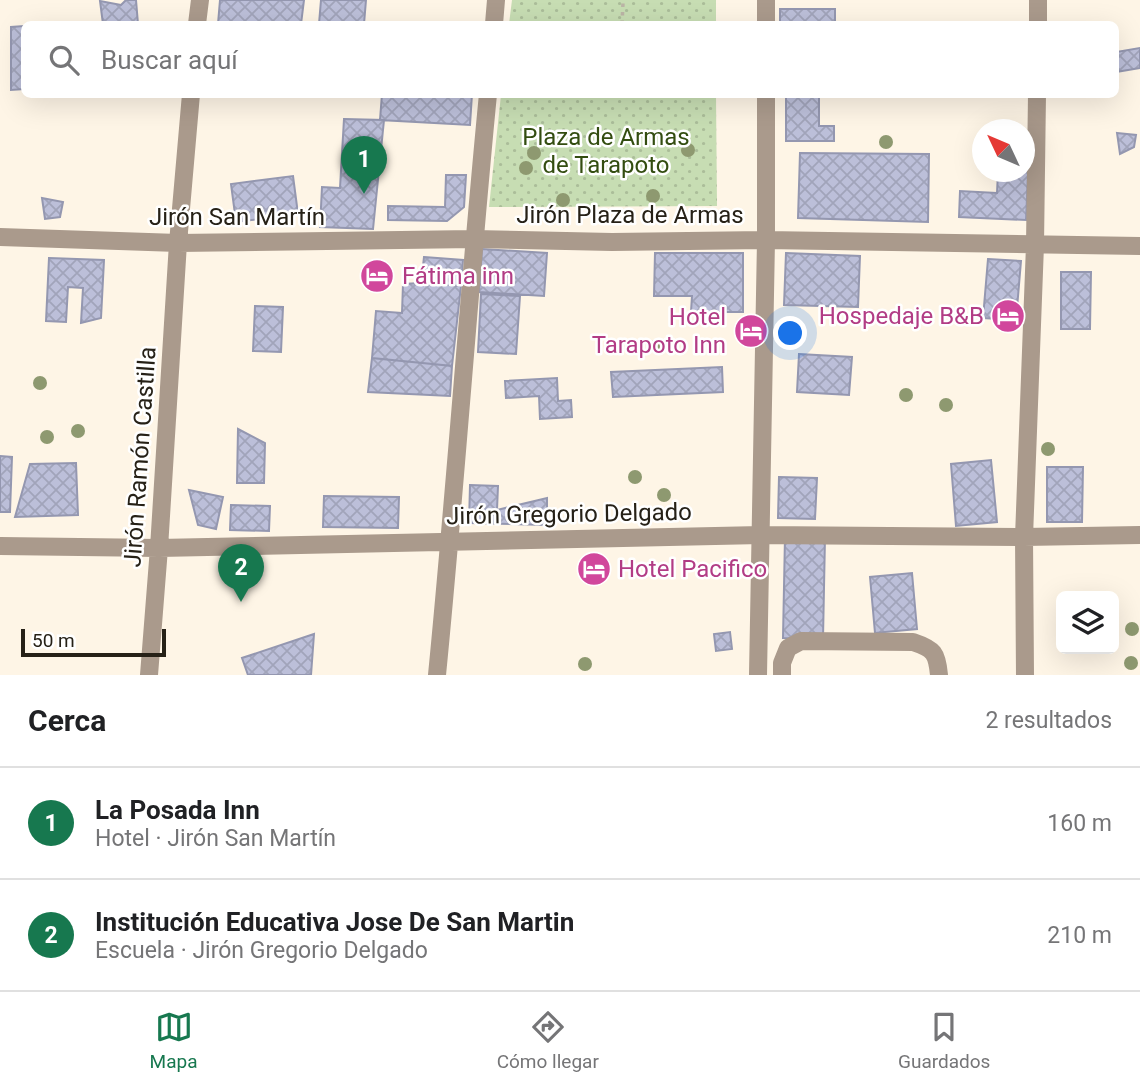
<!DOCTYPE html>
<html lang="es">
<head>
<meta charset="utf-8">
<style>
	body { margin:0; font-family:Roboto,sans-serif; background:#f6f6f6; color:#202124 }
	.controls { position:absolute; right:21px; bottom:21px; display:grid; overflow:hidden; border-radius:10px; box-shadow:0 7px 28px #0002 }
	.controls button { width:63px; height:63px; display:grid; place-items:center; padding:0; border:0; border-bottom:2px solid #e0e0e0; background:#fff; color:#202124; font:35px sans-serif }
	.compass { position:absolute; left:972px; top:119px; width:63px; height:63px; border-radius:50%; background:#fff; box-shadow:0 7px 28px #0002; rotate:314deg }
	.scale { position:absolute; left:21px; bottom:18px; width:145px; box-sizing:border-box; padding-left:7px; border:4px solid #262117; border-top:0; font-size:19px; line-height:24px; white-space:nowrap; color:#262117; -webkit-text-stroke:5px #fff; paint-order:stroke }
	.you { position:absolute; left:791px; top:334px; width:24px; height:24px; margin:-18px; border:5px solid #fff; border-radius:50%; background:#1a73e8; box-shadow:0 0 0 10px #1a73e833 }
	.badge { display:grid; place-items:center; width:46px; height:46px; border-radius:50%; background:#17784f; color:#fff; font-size:23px; font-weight:700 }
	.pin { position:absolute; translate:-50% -58px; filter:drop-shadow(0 2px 4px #0008) }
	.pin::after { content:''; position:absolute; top:37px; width:24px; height:21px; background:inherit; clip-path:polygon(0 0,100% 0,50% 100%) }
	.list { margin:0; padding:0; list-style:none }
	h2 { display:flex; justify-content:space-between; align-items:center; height:91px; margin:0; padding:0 28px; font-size:30px }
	h2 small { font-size:23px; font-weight:400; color:#757577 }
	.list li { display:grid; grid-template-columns:46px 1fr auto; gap:21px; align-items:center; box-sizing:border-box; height:112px; padding:0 28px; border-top:2px solid #e0e0e0 }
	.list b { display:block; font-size:26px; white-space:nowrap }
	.list p { margin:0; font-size:23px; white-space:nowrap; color:#757577 }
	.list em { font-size:23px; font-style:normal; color:#757577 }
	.icon { flex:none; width:38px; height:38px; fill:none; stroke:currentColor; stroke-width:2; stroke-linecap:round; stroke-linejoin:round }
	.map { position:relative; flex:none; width:1140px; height:675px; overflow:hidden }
	.search { position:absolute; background:#fff; box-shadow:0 7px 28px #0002; left:21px; right:21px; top:21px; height:77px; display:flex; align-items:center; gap:18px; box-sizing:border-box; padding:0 24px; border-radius:10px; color:#757577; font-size:26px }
	.sheet { height:315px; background:#fff }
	nav { display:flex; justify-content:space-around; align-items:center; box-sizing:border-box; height:98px; border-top:2px solid #e0e0e0; background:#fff; font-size:19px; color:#757577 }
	nav a { display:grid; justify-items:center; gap:4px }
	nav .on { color:#17784f }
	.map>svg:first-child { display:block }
	.grass { fill:url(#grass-dots) }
	.building { fill:url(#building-cross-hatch); stroke:#9497b0; stroke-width:2 }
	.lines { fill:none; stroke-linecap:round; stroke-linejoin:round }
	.path { stroke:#bbb4a6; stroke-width:3.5; stroke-dasharray:3.5 5; stroke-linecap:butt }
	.minor { stroke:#aa9a8c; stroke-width:18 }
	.tree { fill:#8e9970 }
	.labels { text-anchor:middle; stroke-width:5; stroke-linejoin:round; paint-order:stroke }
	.park-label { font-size:24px; fill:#334d10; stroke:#fff }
	.street-label { font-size:24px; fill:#262117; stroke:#fff }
	.hotel-label { font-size:24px; fill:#b23c85; stroke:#fff; text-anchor:start }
</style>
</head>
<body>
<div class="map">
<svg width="1140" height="675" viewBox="0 0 1140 675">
	<defs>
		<pattern id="grass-dots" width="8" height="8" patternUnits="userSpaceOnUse" patternTransform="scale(1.75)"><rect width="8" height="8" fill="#c7ddb3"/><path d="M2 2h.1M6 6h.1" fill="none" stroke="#abbd99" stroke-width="1.8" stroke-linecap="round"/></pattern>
		<pattern id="building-cross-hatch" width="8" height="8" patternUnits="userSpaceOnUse" patternTransform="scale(1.75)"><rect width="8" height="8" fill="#bcbfd9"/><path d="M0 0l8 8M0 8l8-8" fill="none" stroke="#a1a4ba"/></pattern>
	</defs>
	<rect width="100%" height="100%" fill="#fef5e6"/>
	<!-- grass -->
	<path class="grass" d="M512 0H716V24H509Z
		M501 95H716L717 206 489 207Z"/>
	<!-- building -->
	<path class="building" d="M126 0H136L138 24H103L100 1 121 5Z
		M220 0H304L301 24H218Z
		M321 0H366L364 24H319Z
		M780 9H835V24H780Z
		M24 26V89L11 90V27Z
		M1140 48V68L1116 72V52Z
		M382 94H472L470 125 380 120Z
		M786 94H819V126H834V141H786Z
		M344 119 384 120 373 229 320 227 322 187 340 188Z
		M1117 133 1136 135 1134 147 1120 154Z
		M800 153 929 154 928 222 798 218Z
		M1024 154H1029L1026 220 959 217 960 191 997 193 998 172H1024Z
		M446 175H466L464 207 447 221 388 220V206L445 207Z
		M293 176 298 214 236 222 231 184Z
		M42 198 63 202 60 217 45 219Z
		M482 249 547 253 544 296 479 292Z
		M655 253H743V312H691L692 296H654Z
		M786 253 860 256 858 307 784 305Z
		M424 257 463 260 461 286 421 283Z
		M49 258 104 260 101 318 81 323 83 288 68 287 66 322 46 321Z
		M988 259 1021 261 1016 320 983 318Z
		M1061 272H1091L1090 329H1061Z
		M421 283 461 286 452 366 372 358 376 311 402 313 403 284Z
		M481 294 520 296 516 354 478 352Z
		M255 306 283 307 281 352 253 351Z
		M799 354 852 357 849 395 797 392Z
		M372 358 452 366 450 396 368 392Z
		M722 367 723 392 613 397 611 372Z
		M557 378 558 401 571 400 572 417 540 419 539 396 506 398 505 381Z
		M238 429 265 443 264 483H237Z
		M0 456 12 457 10 512H0Z
		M991 460 997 522 956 526 951 464Z
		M76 463 78 515 15 517 30 464Z
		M1047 467H1083L1082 522H1047Z
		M779 477 817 478 815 519 778 518Z
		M470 485 498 486 497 510 547 498V525L469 523Z
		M189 490 223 497 216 529 198 525Z
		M324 496 399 497 398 528 323 527Z
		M231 505 270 506 269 531 230 530Z
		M785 536 825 537 823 639 783 638Z
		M912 573 917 629 875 633 870 577Z
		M730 632 732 649 716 651 714 634Z
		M314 634 311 675H248L242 658Z"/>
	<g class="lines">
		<!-- path -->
		<path class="path" d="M622 24 623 3"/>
		<!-- minor -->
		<path class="minor" d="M197 24 200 0
			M494 24 496 0
			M766 24V0
			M1038 24V0
			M0 237 178 243 474 239 612 242 766 240 1140 246
			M0 546 159 548 761 535 1024 537 1140 535
			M149 675 159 548 178 243 191 94
			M437 675C456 482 469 288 488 94
			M758 675 766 240V94
			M782 675V663L788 648 801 641 913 642C934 649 937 653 939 675
			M1025 675 1024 537 1035 245 1037 94"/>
	</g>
	<!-- trees -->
	<g class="tree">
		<circle cx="886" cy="142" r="7"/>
		<circle cx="688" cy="150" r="7"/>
		<circle cx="534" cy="153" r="7"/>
		<circle cx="526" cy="168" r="7"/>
		<circle cx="653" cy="196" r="7"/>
		<circle cx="563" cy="200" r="7"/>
		<circle cx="657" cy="346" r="7"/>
		<circle cx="40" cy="383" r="7"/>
		<circle cx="906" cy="395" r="7"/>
		<circle cx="946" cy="405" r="7"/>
		<circle cx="78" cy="431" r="7"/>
		<circle cx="47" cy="437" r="7"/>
		<circle cx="1048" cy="449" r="7"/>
		<circle cx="635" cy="477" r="7"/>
		<circle cx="664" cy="495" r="7"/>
		<circle cx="1132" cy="629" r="7"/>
		<circle cx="1131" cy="663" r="7"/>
		<circle cx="585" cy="664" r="7"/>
	</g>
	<!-- icons -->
	<defs>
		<g id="hotel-disc" transform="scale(1.75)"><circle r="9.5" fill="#d1479c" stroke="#fff"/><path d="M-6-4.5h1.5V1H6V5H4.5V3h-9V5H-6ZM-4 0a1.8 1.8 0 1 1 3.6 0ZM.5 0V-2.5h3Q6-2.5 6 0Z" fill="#fff"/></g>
	</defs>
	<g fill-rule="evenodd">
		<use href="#hotel-disc" x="377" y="276"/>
		<use href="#hotel-disc" x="1008" y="316"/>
		<use href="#hotel-disc" x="751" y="331"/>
		<use href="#hotel-disc" x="594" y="569"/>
	</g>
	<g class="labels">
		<!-- park labels -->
		<g class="park-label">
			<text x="606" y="145">Plaza de Armas<tspan x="606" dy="28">de Tarapoto</tspan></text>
		</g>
		<!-- street labels -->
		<g class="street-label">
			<text x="630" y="223">Jirón Plaza de Armas</text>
			<text x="237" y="225">Jirón San Martín</text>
			<text transform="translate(140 457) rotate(-86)" y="8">Jirón Ramón Castilla</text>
			<text transform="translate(569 514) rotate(-1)" y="8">Jirón Gregorio Delgado</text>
		</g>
		<!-- hotel labels -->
		<g class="hotel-label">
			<text x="402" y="284">Fátima inn</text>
			<text x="984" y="324" text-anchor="end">Hospedaje B&amp;B</text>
			<text x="726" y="325" text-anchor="end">Hotel<tspan x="726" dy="28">Tarapoto Inn</tspan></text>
			<text x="618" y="577">Hotel Pacifico</text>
		</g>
	</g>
</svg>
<div class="controls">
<button><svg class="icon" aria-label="layers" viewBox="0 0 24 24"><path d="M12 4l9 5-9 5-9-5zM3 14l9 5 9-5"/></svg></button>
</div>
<svg class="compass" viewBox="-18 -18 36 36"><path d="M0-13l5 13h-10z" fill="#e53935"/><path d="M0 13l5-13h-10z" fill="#757577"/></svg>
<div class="scale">50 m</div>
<div class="you"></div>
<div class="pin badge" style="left:364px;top:194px">1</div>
<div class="pin badge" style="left:241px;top:602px">2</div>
<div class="search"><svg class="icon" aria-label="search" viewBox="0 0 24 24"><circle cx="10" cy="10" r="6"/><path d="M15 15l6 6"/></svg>Buscar aquí</div>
</div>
<section class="sheet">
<h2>Cerca<small>2 resultados</small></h2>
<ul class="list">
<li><span class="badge">1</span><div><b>La Posada Inn</b><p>Hotel · Jirón San Martín</p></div><em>160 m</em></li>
<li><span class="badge">2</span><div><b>Institución Educativa Jose De San Martin</b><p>Escuela · Jirón Gregorio Delgado</p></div><em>210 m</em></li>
</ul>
</section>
<nav>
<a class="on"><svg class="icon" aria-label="map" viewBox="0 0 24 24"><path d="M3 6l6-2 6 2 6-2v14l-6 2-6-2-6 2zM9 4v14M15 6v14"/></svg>Mapa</a>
<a><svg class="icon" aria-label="directions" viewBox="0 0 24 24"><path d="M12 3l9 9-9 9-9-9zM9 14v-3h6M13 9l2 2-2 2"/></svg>Cómo llegar</a>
<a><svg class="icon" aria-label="saved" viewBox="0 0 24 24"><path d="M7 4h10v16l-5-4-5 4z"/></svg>Guardados</a>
</nav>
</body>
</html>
